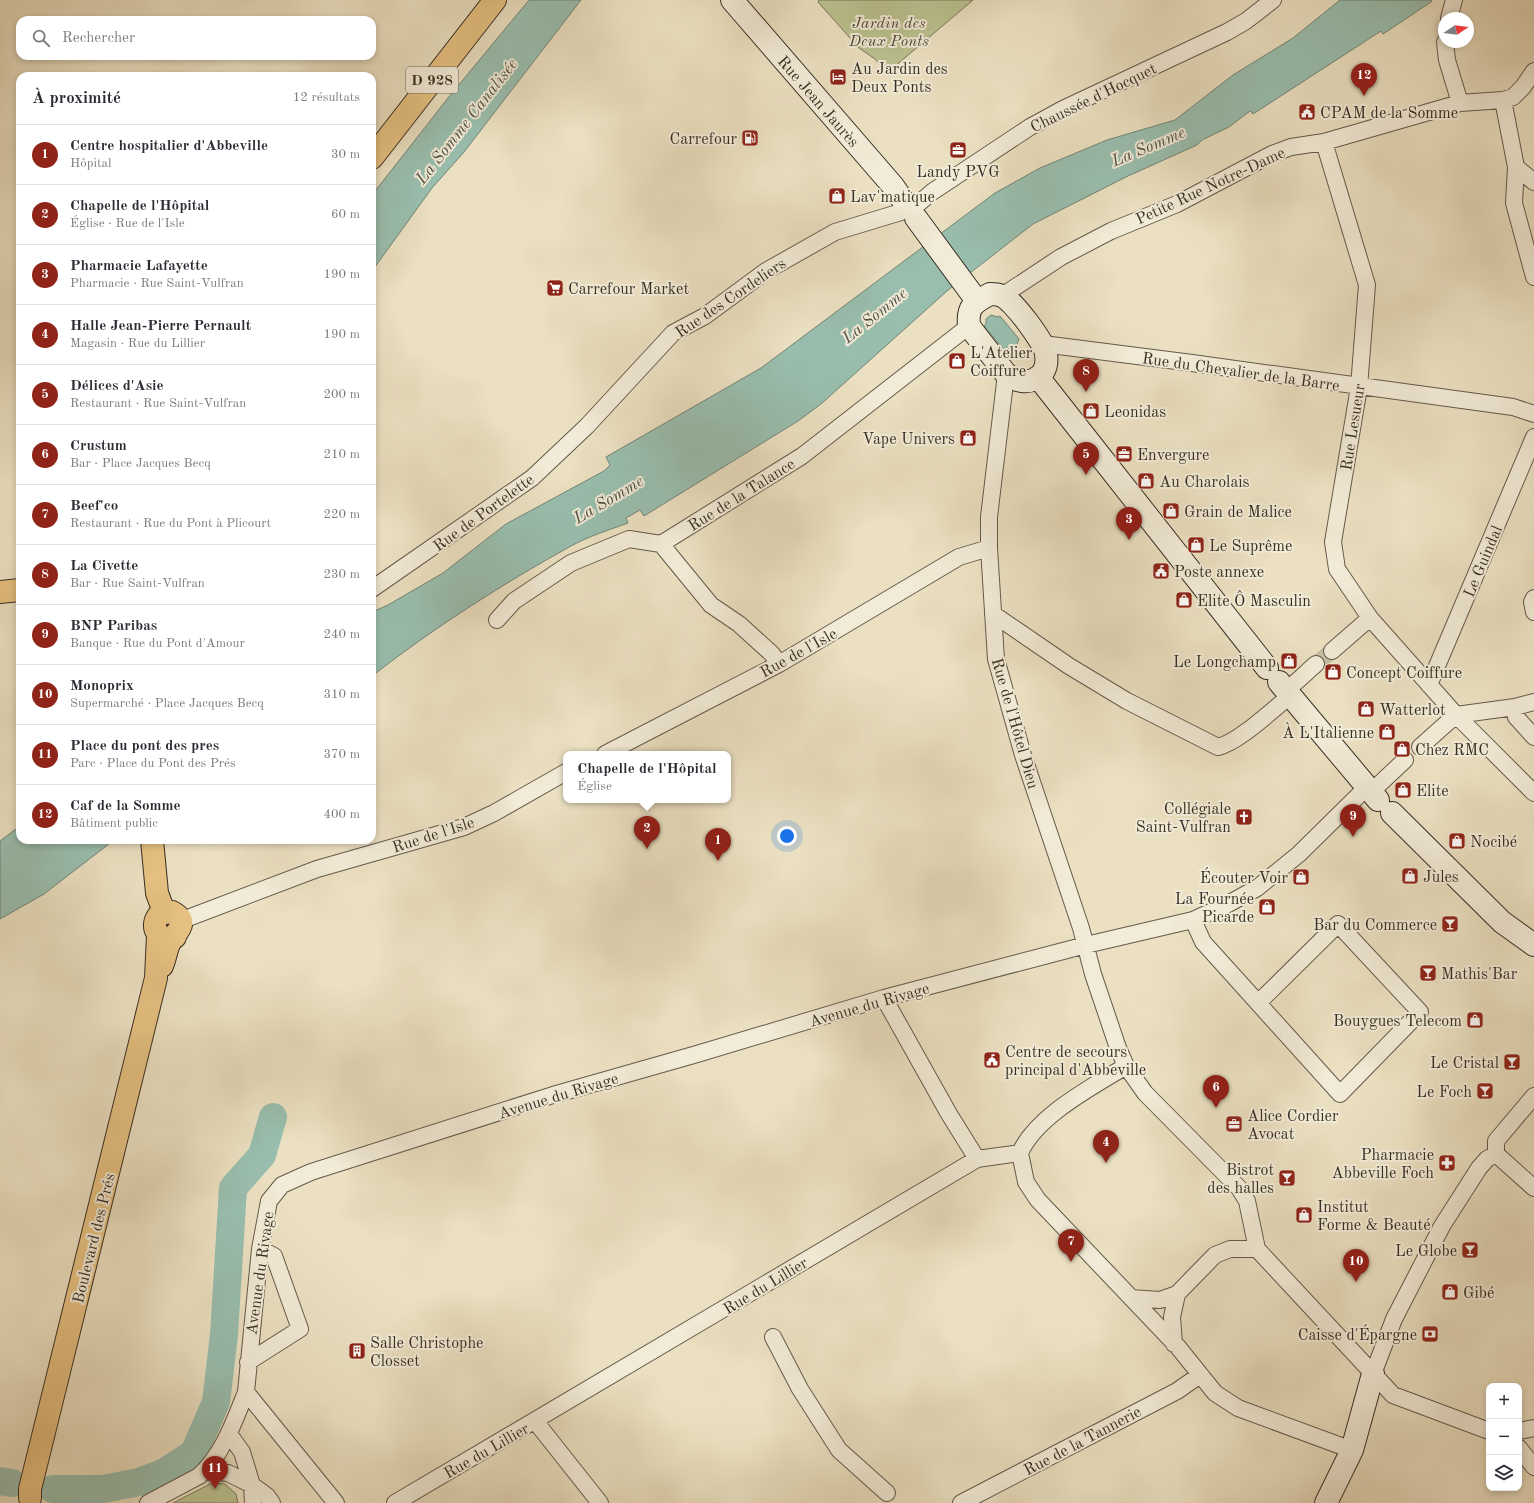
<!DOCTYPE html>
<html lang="fr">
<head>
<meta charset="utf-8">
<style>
	body { margin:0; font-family:"Old Standard TT",serif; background:#f7f7f7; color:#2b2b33 }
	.controls { position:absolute; right:12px; bottom:12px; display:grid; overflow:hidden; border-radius:8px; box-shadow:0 2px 6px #0003 }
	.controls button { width:36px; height:36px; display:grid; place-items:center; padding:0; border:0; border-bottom:1px solid #e1e1e2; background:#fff; color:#2b2b33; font:20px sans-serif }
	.compass { position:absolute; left:1438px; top:12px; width:36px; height:36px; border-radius:50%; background:#fff; box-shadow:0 2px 6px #0003; rotate:77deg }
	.you { position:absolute; left:787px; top:836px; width:14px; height:14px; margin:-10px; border:3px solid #fff; border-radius:50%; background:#1a73e8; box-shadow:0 0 0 6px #1a73e833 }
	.badge { display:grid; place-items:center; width:26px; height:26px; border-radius:50%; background:#8f2418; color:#fff; font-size:13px; font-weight:700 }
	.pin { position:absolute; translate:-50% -33px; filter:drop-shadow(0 1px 2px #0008) }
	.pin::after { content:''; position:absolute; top:21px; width:14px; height:12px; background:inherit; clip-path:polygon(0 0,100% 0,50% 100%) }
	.popup { position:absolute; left:563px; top:751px; width:168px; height:52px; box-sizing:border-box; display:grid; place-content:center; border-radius:8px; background:#fff; filter:drop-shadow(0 1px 3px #0005); font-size:13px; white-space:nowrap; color:#7c7c81 }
	.popup b { font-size:15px; color:#2b2b33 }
	.popup::after { content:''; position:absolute; left:50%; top:100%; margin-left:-8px; border:8px solid transparent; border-top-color:#fff }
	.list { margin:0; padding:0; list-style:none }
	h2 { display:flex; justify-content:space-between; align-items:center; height:52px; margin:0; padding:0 16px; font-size:17px }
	h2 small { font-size:13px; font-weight:400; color:#7c7c81 }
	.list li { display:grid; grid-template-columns:26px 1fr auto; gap:12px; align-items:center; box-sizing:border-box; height:60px; padding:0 16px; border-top:1px solid #e1e1e2 }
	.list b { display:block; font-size:15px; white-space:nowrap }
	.list p { margin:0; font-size:13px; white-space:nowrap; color:#7c7c81 }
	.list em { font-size:13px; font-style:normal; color:#7c7c81 }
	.icon { flex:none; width:22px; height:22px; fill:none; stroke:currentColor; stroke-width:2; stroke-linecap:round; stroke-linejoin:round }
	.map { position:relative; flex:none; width:1534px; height:1503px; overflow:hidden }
	.search { position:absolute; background:#fff; box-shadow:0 2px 6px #0003; left:16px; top:16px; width:360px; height:44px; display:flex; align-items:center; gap:10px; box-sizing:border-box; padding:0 14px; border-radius:12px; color:#7c7c81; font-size:15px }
	.panel { position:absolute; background:#fff; box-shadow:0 2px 6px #0003; left:16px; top:72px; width:360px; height:772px; border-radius:12px }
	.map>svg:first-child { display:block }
	.green { fill:#bbc190; stroke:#79785a }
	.water { fill:#99beae; stroke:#728477 }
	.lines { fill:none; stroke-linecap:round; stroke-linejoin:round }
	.river { stroke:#99beae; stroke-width:28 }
	.street-tunnel { stroke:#c7bca2; stroke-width:16; stroke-dasharray:16 8; stroke-linecap:butt }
	.street-casing { stroke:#645a4c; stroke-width:18 }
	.secondary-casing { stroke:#372e25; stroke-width:24 }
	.primary-casing { stroke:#372e25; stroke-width:24 }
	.street { stroke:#f2ebd7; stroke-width:16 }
	.secondary { stroke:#f2ebd7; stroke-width:22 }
	.primary { stroke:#e6c080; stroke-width:22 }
	.labels { text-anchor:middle; stroke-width:4; stroke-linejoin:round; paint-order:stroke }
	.shield { fill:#f2ebd7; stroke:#6f675a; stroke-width:1 }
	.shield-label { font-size:15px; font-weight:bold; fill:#372e25 }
	.park-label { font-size:16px; font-style:italic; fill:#514b3a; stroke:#f2ebd7 }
	.poi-label { font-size:16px; fill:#372e25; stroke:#f2ebd7; text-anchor:start }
	.street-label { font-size:16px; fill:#372e25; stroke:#f2ebd7 }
	.water-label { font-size:17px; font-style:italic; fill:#505247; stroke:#f2ebd7 }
</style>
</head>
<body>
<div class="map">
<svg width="1534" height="1503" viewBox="0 0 1534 1503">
	<rect width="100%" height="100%" fill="#ebe0c1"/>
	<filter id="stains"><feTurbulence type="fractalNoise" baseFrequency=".005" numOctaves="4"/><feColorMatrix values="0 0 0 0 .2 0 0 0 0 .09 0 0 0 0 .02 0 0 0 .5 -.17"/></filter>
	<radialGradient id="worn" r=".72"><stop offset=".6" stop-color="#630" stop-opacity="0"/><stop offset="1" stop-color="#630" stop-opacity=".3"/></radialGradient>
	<!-- green -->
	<path class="green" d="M819 0H973L887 73 875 59 859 48 818 2Z
		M212 1483 225 1484 236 1494 238 1503H173Z"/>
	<!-- water -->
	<path class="water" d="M529 0H581L464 152 432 188 372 271V195L448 98Z
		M1340 0H1432L1431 2 1383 34 1381 31 1253 114 1250 111 1229 127 1202 140 1197 145 1128 176 1033 224 947 291 821 404 798 421 644 516 640 510 626 518 628 523C609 530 589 536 571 546 504 583 432 629 372 676V612L388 605 443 573 506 524 604 471 610 465 606 457 761 368 995 193 1040 168 1107 140 1175 120 1233 75 1293 38Z
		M991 315 998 317 1000 316 1019 339 1015 350H1004L984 326 986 324V319Z
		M20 826V840H114L44 894 0 919V841Z"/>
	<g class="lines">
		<!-- river -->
		<path class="river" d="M0 1481 12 1483
			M53 1489H103L139 1482 165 1472 194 1453 216 1402 224 1335 233 1188 262 1155 273 1117"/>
		<!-- street-tunnel -->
		<path class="street-tunnel" d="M1316 664 1332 651"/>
		<!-- street casing -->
		<g class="street-casing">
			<path id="street" d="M1449 18 1454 0
				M1445 42 1447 60 1460 103
				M1503 100 1516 167 1514 203 1534 277
				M1324 142 1367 285 1359 387 1333 542 1337 569 1370 618 1456 715 1534 793
				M1516 167 1534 182
				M918 204 932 192 1030 127 1063 109 1227 32 1246 21 1273 0
				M1002 296 1061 257 1111 231 1177 204 1272 154 1291 147 1324 142 1460 103 1503 100 1513 97 1523 87 1534 71
				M1043 344 1192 363 1513 407 1534 414
				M1006 374 989 517V548L996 659 1023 755 1081 928 1093 974 1118 1048 1126 1066 1145 1093 1239 1188 1247 1201 1257 1249 1393 1395 1489 1431
				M661 544 711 605 739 624 772 654 779 664
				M372 589 532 478 587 426 673 333 705 316 766 271 835 232 901 212
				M1534 598 1532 602 1534 612
				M993 614 1069 666 1127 701 1218 747C1239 742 1272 710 1290 696
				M497 620 514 601 571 563 629 539 661 544 802 456 969 326
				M1332 651 1370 618
				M1429 685 1534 437
				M1285 690C1297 683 1305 673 1316 664
				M1515 707 1516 717 1534 737
				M1456 715 1515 707 1534 702
				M1420 747 1456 715
				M605 754 779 664 959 557 989 548
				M1371 792 1405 760
				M1193 920 1203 942 1340 1094 1420 1012 1338 924 1258 1003
				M180 921 317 869 464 827 494 813 566 772
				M884 998 949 1114 977 1159
				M1020 1153 1026 1182 1038 1200 1178 1347 1215 1393 1238 1408 1352 1450
				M1496 1154V1141L1534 1096
				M1496 1154 1534 1188
				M1131 1298 1160 1300 1177 1294 1215 1255 1230 1249H1257
				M773 1337 800 1389 839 1450 887 1493
				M1174 1344 1172 1317 1177 1294
				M248 1362 300 1329 274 1256 260 1249
				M1373 1374 1394 1319 1442 1226 1479 1168 1487 1159 1496 1154
				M246 1392 336 1503
				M535 1421 600 1503
				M1519 1431 1534 1428
				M229 1434 242 1452 252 1485 267 1496 272 1503
				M1519 1448 1534 1467
				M205 1471 228 1473 252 1485 253 1503
				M148 1503 199 1476C223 1454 234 1422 246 1392L260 1249 269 1201 282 1185 311 1172 553 1095 697 1054 884 998 1086 945 1193 920 1228 904 1257 888 1299 854 1367 787
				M395 1503 977 1159 1020 1153C1036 1116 1092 1087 1126 1066
				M961 1503 1177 1391 1200 1375"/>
		</g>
		<!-- secondary casing -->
		<g class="secondary-casing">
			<path id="secondary" d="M732 0 893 186 904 202
				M916 218 977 301
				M990 294C993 294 998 294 1002 296 1012 299 1045 343 1046 354 1050 380 1025 389 1006 374L969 326C967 307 973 303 990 294Z
				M1038 377 1267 668
				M1279 682 1378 800
				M1392 813 1502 922 1534 945
				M1326 1503 1352 1450 1373 1374"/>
		</g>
		<!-- primary casing -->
		<g class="primary-casing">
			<path id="primary" d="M372 158 495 0
				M0 592 20 590
				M152 840 157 893 164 912
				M162 966C165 959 166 951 169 944 174 933 192 923 172 912L160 914C148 926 159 943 175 937
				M30 1498V1489L156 978 158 935"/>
		</g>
		<!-- street -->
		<use href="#street" class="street"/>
		<!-- secondary -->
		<use href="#secondary" class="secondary"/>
		<!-- primary -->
		<use href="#primary" class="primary"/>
	</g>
	<!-- icons -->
	<defs>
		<g id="hotel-square" transform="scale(0.9)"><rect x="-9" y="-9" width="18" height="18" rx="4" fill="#8f2418" stroke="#f2ebd7"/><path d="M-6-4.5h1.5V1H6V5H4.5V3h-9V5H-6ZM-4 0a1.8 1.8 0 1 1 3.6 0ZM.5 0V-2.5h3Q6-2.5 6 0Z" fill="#fff"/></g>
		<g id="civic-square" transform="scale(0.9)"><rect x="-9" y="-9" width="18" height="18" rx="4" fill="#8f2418" stroke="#f2ebd7"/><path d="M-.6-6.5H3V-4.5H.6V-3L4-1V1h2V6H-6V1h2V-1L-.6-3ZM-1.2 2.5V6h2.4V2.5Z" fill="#fff"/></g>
		<g id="fuel-square" transform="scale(0.9)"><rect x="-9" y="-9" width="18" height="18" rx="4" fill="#8f2418" stroke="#f2ebd7"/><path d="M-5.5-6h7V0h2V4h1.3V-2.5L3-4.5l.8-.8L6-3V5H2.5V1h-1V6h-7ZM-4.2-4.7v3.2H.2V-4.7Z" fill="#fff"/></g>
		<g id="office-square" transform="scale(0.9)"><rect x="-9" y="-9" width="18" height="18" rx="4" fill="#8f2418" stroke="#f2ebd7"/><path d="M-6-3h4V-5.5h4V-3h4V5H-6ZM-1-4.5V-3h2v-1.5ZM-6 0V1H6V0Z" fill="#fff"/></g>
		<g id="shop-square" transform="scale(0.9)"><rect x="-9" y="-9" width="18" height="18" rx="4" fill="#8f2418" stroke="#f2ebd7"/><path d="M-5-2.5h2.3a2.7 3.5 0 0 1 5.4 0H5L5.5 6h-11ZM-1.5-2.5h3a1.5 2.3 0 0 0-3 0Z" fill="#fff"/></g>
		<g id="supermarket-square" transform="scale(0.9)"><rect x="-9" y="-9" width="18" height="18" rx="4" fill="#8f2418" stroke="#f2ebd7"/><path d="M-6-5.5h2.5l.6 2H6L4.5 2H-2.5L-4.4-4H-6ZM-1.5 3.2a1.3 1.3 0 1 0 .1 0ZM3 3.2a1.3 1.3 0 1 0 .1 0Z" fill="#fff"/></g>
		<g id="church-square" transform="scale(0.9)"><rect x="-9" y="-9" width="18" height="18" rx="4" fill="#8f2418" stroke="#f2ebd7"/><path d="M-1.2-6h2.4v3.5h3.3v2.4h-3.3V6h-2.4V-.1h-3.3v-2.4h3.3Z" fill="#fff"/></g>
		<g id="bar-square" transform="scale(0.9)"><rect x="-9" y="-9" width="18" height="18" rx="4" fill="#8f2418" stroke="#f2ebd7"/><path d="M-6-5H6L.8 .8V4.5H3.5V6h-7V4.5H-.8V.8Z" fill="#fff"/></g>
		<g id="pharmacy-square" transform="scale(0.9)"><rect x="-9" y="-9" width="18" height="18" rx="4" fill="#8f2418" stroke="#f2ebd7"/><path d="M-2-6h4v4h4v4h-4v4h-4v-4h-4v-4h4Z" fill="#fff"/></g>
		<g id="bank-square" transform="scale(0.9)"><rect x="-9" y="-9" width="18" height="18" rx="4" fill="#8f2418" stroke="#f2ebd7"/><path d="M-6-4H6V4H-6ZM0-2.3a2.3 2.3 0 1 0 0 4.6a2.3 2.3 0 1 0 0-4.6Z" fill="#fff"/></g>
		<g id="building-square" transform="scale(0.9)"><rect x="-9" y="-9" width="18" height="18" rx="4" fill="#8f2418" stroke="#f2ebd7"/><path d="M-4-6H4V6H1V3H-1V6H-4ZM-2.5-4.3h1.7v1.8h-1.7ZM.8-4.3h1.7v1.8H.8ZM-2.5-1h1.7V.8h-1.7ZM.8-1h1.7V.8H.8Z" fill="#fff"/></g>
	</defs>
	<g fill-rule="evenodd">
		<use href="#hotel-square" x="838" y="77"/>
		<use href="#civic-square" x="1307" y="112"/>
		<use href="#fuel-square" x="750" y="138"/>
		<use href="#office-square" x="958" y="150"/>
		<use href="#shop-square" x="837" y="196"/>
		<use href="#supermarket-square" x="555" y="288"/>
		<use href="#shop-square" x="957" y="361"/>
		<use href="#shop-square" x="1091" y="411"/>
		<use href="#shop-square" x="968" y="438"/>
		<use href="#office-square" x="1124" y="454"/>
		<use href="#shop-square" x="1146" y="481"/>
		<use href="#shop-square" x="1171" y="511"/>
		<use href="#shop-square" x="1196" y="545"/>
		<use href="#civic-square" x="1161" y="571"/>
		<use href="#shop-square" x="1184" y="600"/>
		<use href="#shop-square" x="1289" y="661"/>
		<use href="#shop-square" x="1333" y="672"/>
		<use href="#shop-square" x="1366" y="709"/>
		<use href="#shop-square" x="1387" y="732"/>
		<use href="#shop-square" x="1402" y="749"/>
		<use href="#shop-square" x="1403" y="790"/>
		<use href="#church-square" x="1244" y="817"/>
		<use href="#shop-square" x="1457" y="841"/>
		<use href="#shop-square" x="1410" y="876"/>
		<use href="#shop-square" x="1301" y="877"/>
		<use href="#shop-square" x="1267" y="907"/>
		<use href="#bar-square" x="1450" y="924"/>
		<use href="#bar-square" x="1428" y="973"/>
		<use href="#shop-square" x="1475" y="1020"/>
		<use href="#civic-square" x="992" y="1060"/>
		<use href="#bar-square" x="1512" y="1062"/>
		<use href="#bar-square" x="1485" y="1091"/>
		<use href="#office-square" x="1234" y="1124"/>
		<use href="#pharmacy-square" x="1447" y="1163"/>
		<use href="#bar-square" x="1287" y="1178"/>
		<use href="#shop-square" x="1304" y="1215"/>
		<use href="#bar-square" x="1470" y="1250"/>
		<use href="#shop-square" x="1450" y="1292"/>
		<use href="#bank-square" x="1430" y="1334"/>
		<use href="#building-square" x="357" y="1351"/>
	</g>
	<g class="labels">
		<!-- shield labels -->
		<rect class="shield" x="406" y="67" width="52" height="26" rx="3"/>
		<g class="shield-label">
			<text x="432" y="85">D 928</text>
		</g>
		<!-- park labels -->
		<g class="park-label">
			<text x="889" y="28">Jardin des<tspan x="889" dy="18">Deux Ponts</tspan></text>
		</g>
		<!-- poi labels -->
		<g class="poi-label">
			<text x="851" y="74">Au Jardin des<tspan x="851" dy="18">Deux Ponts</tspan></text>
			<text x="1320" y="118">CPAM de la Somme</text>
			<text x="737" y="144" text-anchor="end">Carrefour</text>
			<text x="958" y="177" text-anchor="middle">Landy PVG</text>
			<text x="850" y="202">Lav'matique</text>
			<text x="568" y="294">Carrefour Market</text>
			<text x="970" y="358">L'Atelier<tspan x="970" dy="18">Coiffure</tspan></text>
			<text x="1104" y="417">Leonidas</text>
			<text x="955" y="444" text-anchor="end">Vape Univers</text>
			<text x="1137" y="460">Envergure</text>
			<text x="1159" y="487">Au Charolais</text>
			<text x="1184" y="517">Grain de Malice</text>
			<text x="1209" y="551">Le Suprême</text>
			<text x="1174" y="577">Poste annexe</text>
			<text x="1197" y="606">Elite Ô Masculin</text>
			<text x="1276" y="667" text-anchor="end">Le Longchamp</text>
			<text x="1346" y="678">Concept Coiffure</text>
			<text x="1379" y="715">Watterlot</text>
			<text x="1374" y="738" text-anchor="end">À L'Italienne</text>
			<text x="1415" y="755">Chez RMC</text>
			<text x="1416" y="796">Elite</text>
			<text x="1231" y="814" text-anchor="end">Collégiale<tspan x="1231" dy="18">Saint-Vulfran</tspan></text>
			<text x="1470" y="847">Nocibé</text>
			<text x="1423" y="882">Jules</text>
			<text x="1288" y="883" text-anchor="end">Écouter Voir</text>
			<text x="1254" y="904" text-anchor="end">La Fournée<tspan x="1254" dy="18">Picarde</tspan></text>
			<text x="1437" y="930" text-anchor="end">Bar du Commerce</text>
			<text x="1441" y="979">Mathis'Bar</text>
			<text x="1462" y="1026" text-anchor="end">Bouygues Telecom</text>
			<text x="1005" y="1057">Centre de secours<tspan x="1005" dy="18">principal d'Abbeville</tspan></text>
			<text x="1499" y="1068" text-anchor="end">Le Cristal</text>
			<text x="1472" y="1097" text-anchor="end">Le Foch</text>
			<text x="1247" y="1121">Alice Cordier<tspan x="1247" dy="18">Avocat</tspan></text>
			<text x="1434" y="1160" text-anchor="end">Pharmacie<tspan x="1434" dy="18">Abbeville Foch</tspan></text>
			<text x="1274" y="1175" text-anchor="end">Bistrot<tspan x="1274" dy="18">des halles</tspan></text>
			<text x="1317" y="1212">Institut<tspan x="1317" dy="18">Forme &amp; Beauté</tspan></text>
			<text x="1457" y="1256" text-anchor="end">Le Globe</text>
			<text x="1463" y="1298">Gibé</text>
			<text x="1417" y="1340" text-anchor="end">Caisse d'Épargne</text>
			<text x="370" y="1348">Salle Christophe<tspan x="370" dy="18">Closset</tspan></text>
		</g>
		<!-- street labels -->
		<g class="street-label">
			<text transform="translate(1093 97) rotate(-26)" y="6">Chaussée d'Hocquet</text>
			<text transform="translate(819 101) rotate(49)" y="6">Rue Jean Jaurès</text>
			<text transform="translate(1210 185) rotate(-25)" y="6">Petite Rue Notre-Dame</text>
			<text transform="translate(730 297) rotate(-34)" y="6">Rue des Cordeliers</text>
			<text transform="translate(1241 371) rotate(8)" y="6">Rue du Chevalier de la Barre</text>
			<text transform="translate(1352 427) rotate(-81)" y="6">Rue Lesueur</text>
			<text transform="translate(741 494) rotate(-32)" y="6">Rue de la Talance</text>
			<text transform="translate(483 512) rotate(-36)" y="6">Rue de Portelette</text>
			<text transform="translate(1482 561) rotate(-67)" y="6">Le Guindal</text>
			<text transform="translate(798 652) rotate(-29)" y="6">Rue de l'Isle</text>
			<text transform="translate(1016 723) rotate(74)" y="6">Rue de l'Hôtel Dieu</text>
			<text transform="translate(433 834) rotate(-18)" y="6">Rue de l'Isle</text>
			<text transform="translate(869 1004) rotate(-16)" y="6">Avenue du Rivage</text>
			<text transform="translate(558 1095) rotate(-17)" y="6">Avenue du Rivage</text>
			<text transform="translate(93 1238) rotate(-76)" y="6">Boulevard des Prés</text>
			<text transform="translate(259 1273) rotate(-82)" y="6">Avenue du Rivage</text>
			<text transform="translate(765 1285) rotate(-31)" y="6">Rue du Lillier</text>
			<text transform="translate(1082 1440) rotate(-28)" y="6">Rue de la Tannerie</text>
			<text transform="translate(486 1450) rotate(-30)" y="6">Rue du Lillier</text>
		</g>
		<!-- water labels -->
		<g class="water-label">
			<text transform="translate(466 121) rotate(-52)" y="6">La Somme Canalisée</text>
			<text transform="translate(1148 146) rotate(-23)" y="6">La Somme</text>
			<text transform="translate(874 315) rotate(-39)" y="6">La Somme</text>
			<text transform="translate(608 499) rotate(-31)" y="6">La Somme</text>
		</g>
	</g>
	<rect width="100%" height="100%" filter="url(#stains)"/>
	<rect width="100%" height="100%" fill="url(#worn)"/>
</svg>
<div class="controls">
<button>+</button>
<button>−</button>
<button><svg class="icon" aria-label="layers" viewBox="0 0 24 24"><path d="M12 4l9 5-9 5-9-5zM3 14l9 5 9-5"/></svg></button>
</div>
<svg class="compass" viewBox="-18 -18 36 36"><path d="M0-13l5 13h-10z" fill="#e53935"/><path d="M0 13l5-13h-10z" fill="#7c7c81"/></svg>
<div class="you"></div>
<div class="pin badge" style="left:718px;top:861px">1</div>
<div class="pin badge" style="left:647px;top:849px">2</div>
<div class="popup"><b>Chapelle de l'Hôpital</b>Église</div>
<div class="pin badge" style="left:1129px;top:540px">3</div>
<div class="pin badge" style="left:1106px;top:1163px">4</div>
<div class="pin badge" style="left:1086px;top:475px">5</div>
<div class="pin badge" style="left:1216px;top:1108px">6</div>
<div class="pin badge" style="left:1071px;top:1262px">7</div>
<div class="pin badge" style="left:1086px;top:392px">8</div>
<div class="pin badge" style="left:1353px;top:837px">9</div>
<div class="pin badge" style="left:1356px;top:1282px">10</div>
<div class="pin badge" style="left:215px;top:1489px">11</div>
<div class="pin badge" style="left:1364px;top:96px">12</div>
<div class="search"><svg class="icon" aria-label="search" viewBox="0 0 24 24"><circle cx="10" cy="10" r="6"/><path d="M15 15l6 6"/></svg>Rechercher</div>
<section class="panel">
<h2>À proximité<small>12 résultats</small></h2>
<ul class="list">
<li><span class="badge">1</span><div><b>Centre hospitalier d'Abbeville</b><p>Hôpital</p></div><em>30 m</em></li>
<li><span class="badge">2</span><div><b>Chapelle de l'Hôpital</b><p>Église · Rue de l'Isle</p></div><em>60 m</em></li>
<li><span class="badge">3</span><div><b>Pharmacie Lafayette</b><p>Pharmacie · Rue Saint-Vulfran</p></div><em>190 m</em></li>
<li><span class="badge">4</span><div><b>Halle Jean-Pierre Pernault</b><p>Magasin · Rue du Lillier</p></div><em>190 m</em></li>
<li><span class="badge">5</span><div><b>Délices d'Asie</b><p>Restaurant · Rue Saint-Vulfran</p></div><em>200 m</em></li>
<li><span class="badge">6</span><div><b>Crustum</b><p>Bar · Place Jacques Becq</p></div><em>210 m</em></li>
<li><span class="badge">7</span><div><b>Beef'co</b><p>Restaurant · Rue du Pont à Plicourt</p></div><em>220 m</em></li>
<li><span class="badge">8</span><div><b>La Civette</b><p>Bar · Rue Saint-Vulfran</p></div><em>230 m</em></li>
<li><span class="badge">9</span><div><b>BNP Paribas</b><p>Banque · Rue du Pont d'Amour</p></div><em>240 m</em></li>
<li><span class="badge">10</span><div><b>Monoprix</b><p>Supermarché · Place Jacques Becq</p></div><em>310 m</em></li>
<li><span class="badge">11</span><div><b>Place du pont des pres</b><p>Parc · Place du Pont des Prés</p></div><em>370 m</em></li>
<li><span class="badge">12</span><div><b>Caf de la Somme</b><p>Bâtiment public</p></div><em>400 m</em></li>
</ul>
</section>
</div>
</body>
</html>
